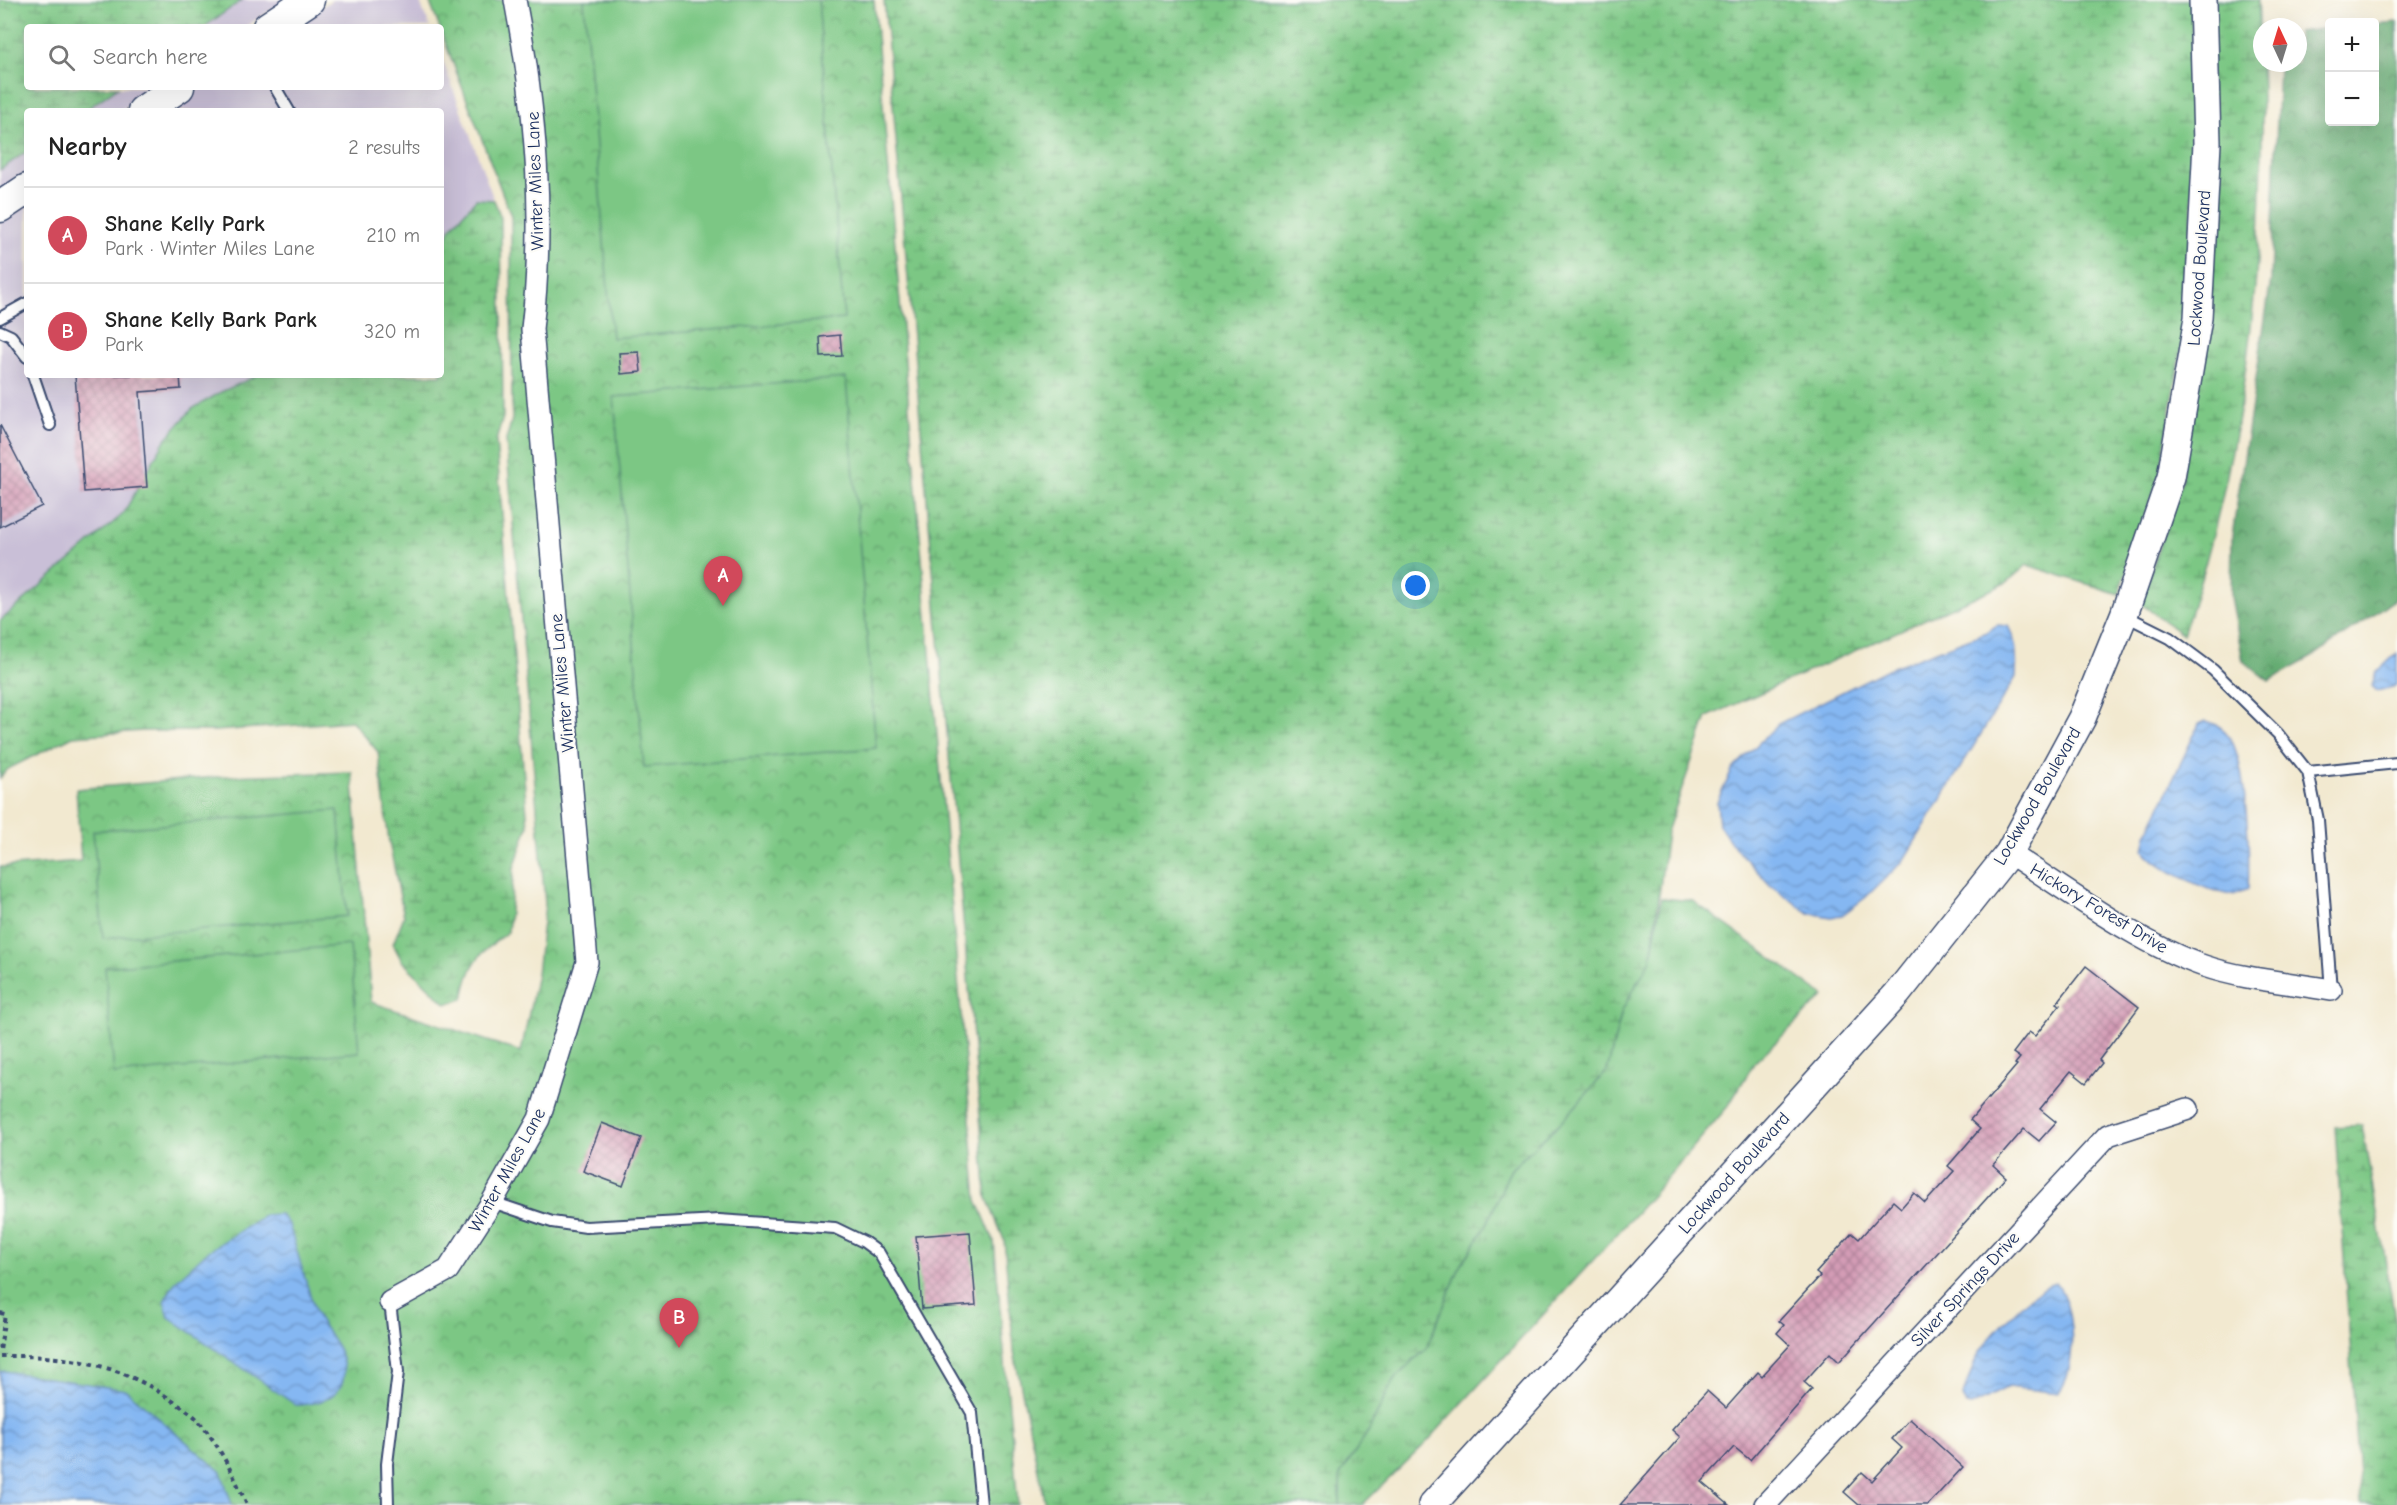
<!DOCTYPE html>
<html lang="en">
<head>
<meta charset="utf-8">
<style>
	body { margin:0; font-family:"Comic Neue",sans-serif; background:#f6f6f6; color:#222 }
	.controls { position:absolute; right:18px; top:18px; display:grid; overflow:hidden; border-radius:6px; box-shadow:0 6px 24px #0002 }
	.controls button { width:54px; height:54px; display:grid; place-items:center; padding:0; border:0; border-bottom:2px solid #e0e0e0; background:#fff; color:#222; font:30px sans-serif }
	.compass { position:absolute; left:2253px; top:18px; width:54px; height:54px; border-radius:50%; background:#fff; box-shadow:0 6px 24px #0002; rotate:356deg }
	.you { position:absolute; left:1416px; top:586px; width:21px; height:21px; margin:-15px; border:4px solid #fff; border-radius:50%; background:#1a73e8; box-shadow:0 0 0 9px #1a73e833 }
	.badge { display:grid; place-items:center; width:39px; height:39px; border-radius:50%; background:#d1495b; color:#fff; font-size:20px; font-weight:700 }
	.pin { position:absolute; translate:-50% -50px; filter:drop-shadow(0 2px 3px #0008) }
	.pin::after { content:''; position:absolute; top:32px; width:21px; height:18px; background:inherit; clip-path:polygon(0 0,100% 0,50% 100%) }
	.list { margin:0; padding:0; list-style:none }
	h2 { display:flex; justify-content:space-between; align-items:center; height:78px; margin:0; padding:0 24px; font-size:26px }
	h2 small { font-size:20px; font-weight:400; color:#767676 }
	.list li { display:grid; grid-template-columns:39px 1fr auto; gap:18px; align-items:center; box-sizing:border-box; height:96px; padding:0 24px; border-top:2px solid #e0e0e0 }
	.list b { display:block; font-size:22px; white-space:nowrap }
	.list p { margin:0; font-size:20px; white-space:nowrap; color:#767676 }
	.list em { font-size:20px; font-style:normal; color:#767676 }
	.icon { flex:none; width:33px; height:33px; fill:none; stroke:currentColor; stroke-width:2; stroke-linecap:round; stroke-linejoin:round }
	.map { position:relative; flex:none; width:2397px; height:1505px; overflow:hidden }
	.search { position:absolute; background:#fff; box-shadow:0 6px 24px #0002; left:24px; top:24px; width:420px; height:66px; display:flex; align-items:center; gap:15px; box-sizing:border-box; padding:0 21px; border-radius:6px; color:#767676; font-size:22px }
	.panel { position:absolute; background:#fff; box-shadow:0 6px 24px #0002; left:24px; top:108px; width:420px; height:270px; border-radius:6px }
	.map>svg:first-child { display:block }
	.industrial { fill:#c9bfd7 }
	.grass { fill:url(#grass-tufts); stroke:#4c7b71; stroke-width:1.5 }
	.forest { fill:url(#forest-crowns); stroke:#406e68; stroke-width:1.5 }
	.wetland { fill:url(#wetland-marsh); stroke:#4c7b71; stroke-width:1.5 }
	.park { fill:url(#park-crowns); stroke:#4c7b71; stroke-width:1.5 }
	.pitch { fill:#7cc784; stroke:#4c7b71; stroke-width:1.5 }
	.water { fill:url(#water-waves); stroke:#5073a8; stroke-width:1.5 }
	.building { fill:url(#building-cross-hatch) }
	.lines { fill:none; stroke-linecap:round; stroke-linejoin:round }
	.service-casing { stroke:#3b4b6f; stroke-width:14 }
	.minor-casing { stroke:#3b4b6f; stroke-width:24 }
	.tertiary-casing { stroke:#3b4b6f; stroke-width:30 }
	.secondary-casing { stroke:#3b4b6f; stroke-width:33 }
	.path { stroke:#3b4b6f; stroke-width:4; stroke-dasharray:4.5 4.5; stroke-linecap:butt }
	.service { stroke:#fff; stroke-width:10 }
	.minor { stroke:#fff; stroke-width:21 }
	.tertiary { stroke:#fff; stroke-width:27 }
	.secondary { stroke:#fff; stroke-width:30 }
	.labels { text-anchor:middle; stroke-width:4.5; stroke-linejoin:round; paint-order:stroke }
	.street-label { font-size:18px; fill:#1b2f5e; stroke:#fdfcf7 }
</style>
</head>
<body>
<div class="map">
<svg width="2397" height="1505" viewBox="0 0 2397 1505">
	<defs>
		<pattern id="grass-tufts" width="24" height="20" patternUnits="userSpaceOnUse" patternTransform="scale(1.5)"><rect width="24" height="20" fill="#7cc784"/><path d="M3 7l-1-3M5 7V3M7 7l1-3M15 17l-1-3M17 17v-4M19 17l1-3" fill="none" stroke="#65a26f"/></pattern>
		<pattern id="forest-crowns" width="20" height="18" patternUnits="userSpaceOnUse" patternTransform="scale(1.5)"><rect width="20" height="18" fill="#65ac72"/><path d="M2 6a3 3 0 1 1 6 0M12 15a3 3 0 1 1 6 0" fill="none" stroke="#528c61"/></pattern>
		<pattern id="wetland-marsh" width="20" height="14" patternUnits="userSpaceOnUse" patternTransform="scale(1.5)"><rect width="20" height="14" fill="#7cc784"/><path d="M1 5h8M5 5V1M11 12h8M15 12V8" fill="none" stroke="#65a26f"/></pattern>
		<pattern id="park-crowns" width="20" height="18" patternUnits="userSpaceOnUse" patternTransform="scale(1.5)"><rect width="20" height="18" fill="#7cc784"/><path d="M2 6a3 3 0 1 1 6 0M12 15a3 3 0 1 1 6 0" fill="none" stroke="#65a26f"/></pattern>
		<pattern id="water-waves" width="16" height="10" patternUnits="userSpaceOnUse" patternTransform="scale(1.5)"><rect width="16" height="10" fill="#85b7f2"/><path d="M0 5q4-4 8 0t8 0" fill="none" stroke="#6c95c7"/></pattern>
		<pattern id="building-cross-hatch" width="8" height="8" patternUnits="userSpaceOnUse" patternTransform="scale(1.5)"><rect width="8" height="8" fill="#d49cb6"/><path d="M0 0l8 8M0 8l8-8" fill="none" stroke="#ab8097"/></pattern>
	</defs>
	<rect width="100%" height="100%" fill="#fdfcf7"/>
	<filter id="ink" filterUnits="userSpaceOnUse"><feTurbulence type="fractalNoise" baseFrequency=".0167" numOctaves="2"/><feDisplacementMap in="SourceGraphic" scale="12" xChannelSelector="R" yChannelSelector="G"/><feConvolveMatrix kernelMatrix="1 2 1 2 8 2 1 2 1" color-interpolation-filters="sRGB"/></filter>
	<filter id="wash" filterUnits="userSpaceOnUse"><feTurbulence type="fractalNoise" baseFrequency=".008" numOctaves="4" result="noise"/><feDisplacementMap in="SourceGraphic" scale="24" xChannelSelector="R" yChannelSelector="G"/><feGaussianBlur stdDeviation="1.35" result="paint"/><feColorMatrix in="noise" values="0 0 0 0 0 0 0 0 0 0 0 0 0 0 0 0 0 1.4 0 .05"/><feComposite in="paint" operator="in"/></filter>
	<g filter="url(#wash)">
		<rect width="100%" height="100%" fill="#f2e9d0"/>
		<!-- industrial -->
		<path class="industrial" d="M242 0H286L245 27H204Z
			M332 0H419L430 27H291Z
			M441 56 494 200 476 199 450 229 441 256V111H166L202 87H441Z
			M118 87H156L120 111H84Z
			M27 151V173L0 191V170Z
			M27 204V375H258L219 393 192 409 123 514 0 621V222Z"/>
		<!-- grass -->
		<path class="grass" d="M1661 898 1693 901 1824 996 1754 1063 1729 1105 1649 1199 1425 1444 1362 1505H1340V1475L1369 1430 1394 1379 1426 1349 1459 1269 1487 1224 1510 1170 1563 1120 1607 1071 1622 1010 1651 959Z"/>
		<!-- forest -->
		<path class="forest" d="M2397 22V598L2312 657 2269 681 2243 661 2231 597 2232 536 2271 279 2279 63H2298V32L2329 28 2330 122H2374L2375 24Z"/>
		<!-- wetland -->
		<path class="wetland" d="M0 0H242L204 27H27V87H118L84 111H27V151L0 170Z
			M884 0H2191L2195 143 2187 316 2160 473 2119 594 2027 565 2006 583 1707 717 1667 832 1651 959 1622 1010 1607 1071 1563 1120 1510 1170 1487 1224 1459 1269 1426 1349 1394 1379 1369 1430 1340 1475V1505H1045L1014 1352 1004 1240 987 1198Z
			M2214 0H2258C2272 210 2252 435 2183 635L2140 603 2182 480Z
			M476 199 494 200 501 218 503 417 496 441 528 826 514 868 508 932C479 953 469 963 463 999L446 1004 402 961 393 944 404 916 389 842 378 752 352 721 215 731H143L73 736 8 769 0 778V621L123 514 165 440 192 409 219 393 258 375H441V256L450 229Z
			M2362 1125 2397 1329V1505L2361 1504 2335 1127Z"/>
		<!-- park -->
		<path class="park" d="M429 0H874L977 1200 994 1241 1018 1505H0V867L81 861 76 789 227 776 352 772 371 1002 521 1052 537 974 545 904 506 440 512 419 511 216Z"/>
		<!-- pitch -->
		<path class="pitch" d="M584 0H818L844 319 612 338Z
			M846 378 876 748 644 767 614 397Z
			M338 810 347 916 103 938 93 831Z
			M350 945 359 1052 114 1074 105 967Z"/>
		<!-- water -->
		<path class="water" d="M1997 625 2008 626C2017 643 2017 658 2016 677L1903 861 1865 898 1842 915 1831 917 1809 913 1770 885 1731 843 1719 825 1717 802 1733 769 1778 724 1888 669 1987 632Z
			M2397 653V686L2377 691 2372 686 2376 673Z
			M2206 721C2217 724 2222 727 2229 736 2247 763 2250 855 2248 889 2240 893 2234 895 2226 894 2205 890 2155 867 2144 850L2147 835 2199 724Z
			M280 1214 289 1225C298 1254 306 1284 316 1313 322 1328 337 1341 341 1356 353 1392 326 1404 296 1405L169 1317 164 1301 176 1281 207 1252 265 1215Z
			M2056 1283C2075 1304 2078 1373 2058 1393L2008 1387 1971 1406 1966 1405 1962 1396C1969 1383 1971 1365 1980 1352 1991 1335 2035 1286 2056 1283Z
			M4 1371 126 1390 221 1472 232 1505H0V1372Z"/>
		<g id="blocks">
			<!-- building -->
			<path class="building" d="M840 335 842 356 821 357 820 337Z
				M639 352 641 372 621 374 619 353Z
				M75 375H180L181 389 140 392 147 487 84 492Z
				M0 425 42 506 0 527Z
				M2086 966 2139 1007 2099 1060 2102 1063 2086 1083 2071 1071 2040 1109 2056 1122 2039 1141 2024 1129 1993 1165 2006 1177 1839 1362 1830 1353 1804 1382 1812 1389 1750 1460 1734 1447 1702 1482 1729 1505H1620L1680 1437 1672 1430 1707 1391 1726 1408 1758 1372 1762 1376 1790 1345 1777 1333 1784 1325 1779 1321 1820 1276 1816 1273 1852 1233 1859 1239 1893 1201 1901 1208 1914 1193 1925 1203 1954 1171 1948 1166 1980 1129 1970 1120 2017 1065 2015 1064 2020 1058 2013 1053 2029 1032 2035 1036 2060 1005 2057 1003Z
				M602 1123 641 1138 623 1186 583 1171Z
				M970 1232 976 1305 922 1309 916 1236Z
				M1910 1419 1963 1467 1928 1505H1859L1844 1492 1862 1472 1872 1481 1902 1448 1892 1439Z"/>
		</g>
	</g>
	<g filter="url(#ink)">
		<use href="#blocks" fill-opacity="0" stroke="#3b4b6f" stroke-width="1.5"/>
		<g class="lines">
			<!-- service casing -->
			<g class="service-casing">
				<path id="service" d="M275 87 289 111
					M0 318 27 303
					M0 331 11 336 27 357
					M33 375 50 425
					M2124 615 2170 638 2213 670 2278 734 2308 772 2318 820 2331 990
					M2308 772 2397 763
					M492 1202 552 1222 586 1227 719 1220 835 1228 864 1242 879 1253 972 1413 981 1505
					M388 1505 387 1464 398 1372 390 1302"/>
			</g>
			<!-- minor casing -->
			<g class="minor-casing">
				<path id="minor" d="M2009 853C2067 890 2139 944 2204 966 2245 980 2289 982 2331 990
					M390 1302 448 1270 492 1202 539 1119 587 962 532 329C545 218 536 110 515 0
					M1765 1505 2108 1135 2188 1109"/>
			</g>
			<!-- tertiary casing -->
			<g class="tertiary-casing">
				<path id="tertiary" d="M1432 1505 1897 994 2009 853 2082 718 2124 615 2171 477 2198 318 2207 143 2203 0"/>
			</g>
			<!-- secondary casing -->
			<g class="secondary-casing">
				<path id="secondary" d="M268 27 309 0
					M143 111 179 87
					M0 207 27 189"/>
			</g>
			<!-- path -->
			<path class="path" d="M0 1313 5 1314 0 1351
				M0 1356C64 1355 116 1362 170 1399 178 1405 189 1411 196 1418 219 1444 233 1474 247 1505"/>
			<!-- service -->
			<use href="#service" class="service"/>
			<!-- minor -->
			<use href="#minor" class="minor"/>
			<!-- tertiary -->
			<use href="#tertiary" class="tertiary"/>
			<!-- secondary -->
			<use href="#secondary" class="secondary"/>
		</g>
	</g>
	<g class="labels">
		<!-- street labels -->
		<g class="street-label">
			<text transform="translate(535 181) rotate(-92)" y="6">Winter Miles Lane</text>
			<text transform="translate(2199 268) rotate(-86)" y="6">Lockwood Boulevard</text>
			<text transform="translate(562 683) rotate(-95)" y="6">Winter Miles Lane</text>
			<text transform="translate(2037 796) rotate(-60)" y="6">Lockwood Boulevard</text>
			<text transform="translate(2099 908) rotate(31)" y="6">Hickory Forest Drive</text>
			<text transform="translate(507 1170) rotate(-61)" y="6">Winter Miles Lane</text>
			<text transform="translate(1734 1173) rotate(-48)" y="6">Lockwood Boulevard</text>
			<text transform="translate(1965 1289) rotate(-47)" y="6">Silver Springs Drive</text>
		</g>
	</g>
</svg>
<div class="controls">
<button>+</button>
<button>−</button>
</div>
<svg class="compass" viewBox="-18 -18 36 36"><path d="M0-13l5 13h-10z" fill="#e53935"/><path d="M0 13l5-13h-10z" fill="#767676"/></svg>
<div class="you"></div>
<div class="pin badge" style="left:723px;top:606px">A</div>
<div class="pin badge" style="left:679px;top:1348px">B</div>
<div class="search"><svg class="icon" aria-label="search" viewBox="0 0 24 24"><circle cx="10" cy="10" r="6"/><path d="M15 15l6 6"/></svg>Search here</div>
<section class="panel">
<h2>Nearby<small>2 results</small></h2>
<ul class="list">
<li><span class="badge">A</span><div><b>Shane Kelly Park</b><p>Park · Winter Miles Lane</p></div><em>210 m</em></li>
<li><span class="badge">B</span><div><b>Shane Kelly Bark Park</b><p>Park</p></div><em>320 m</em></li>
</ul>
</section>
</div>
</body>
</html>
